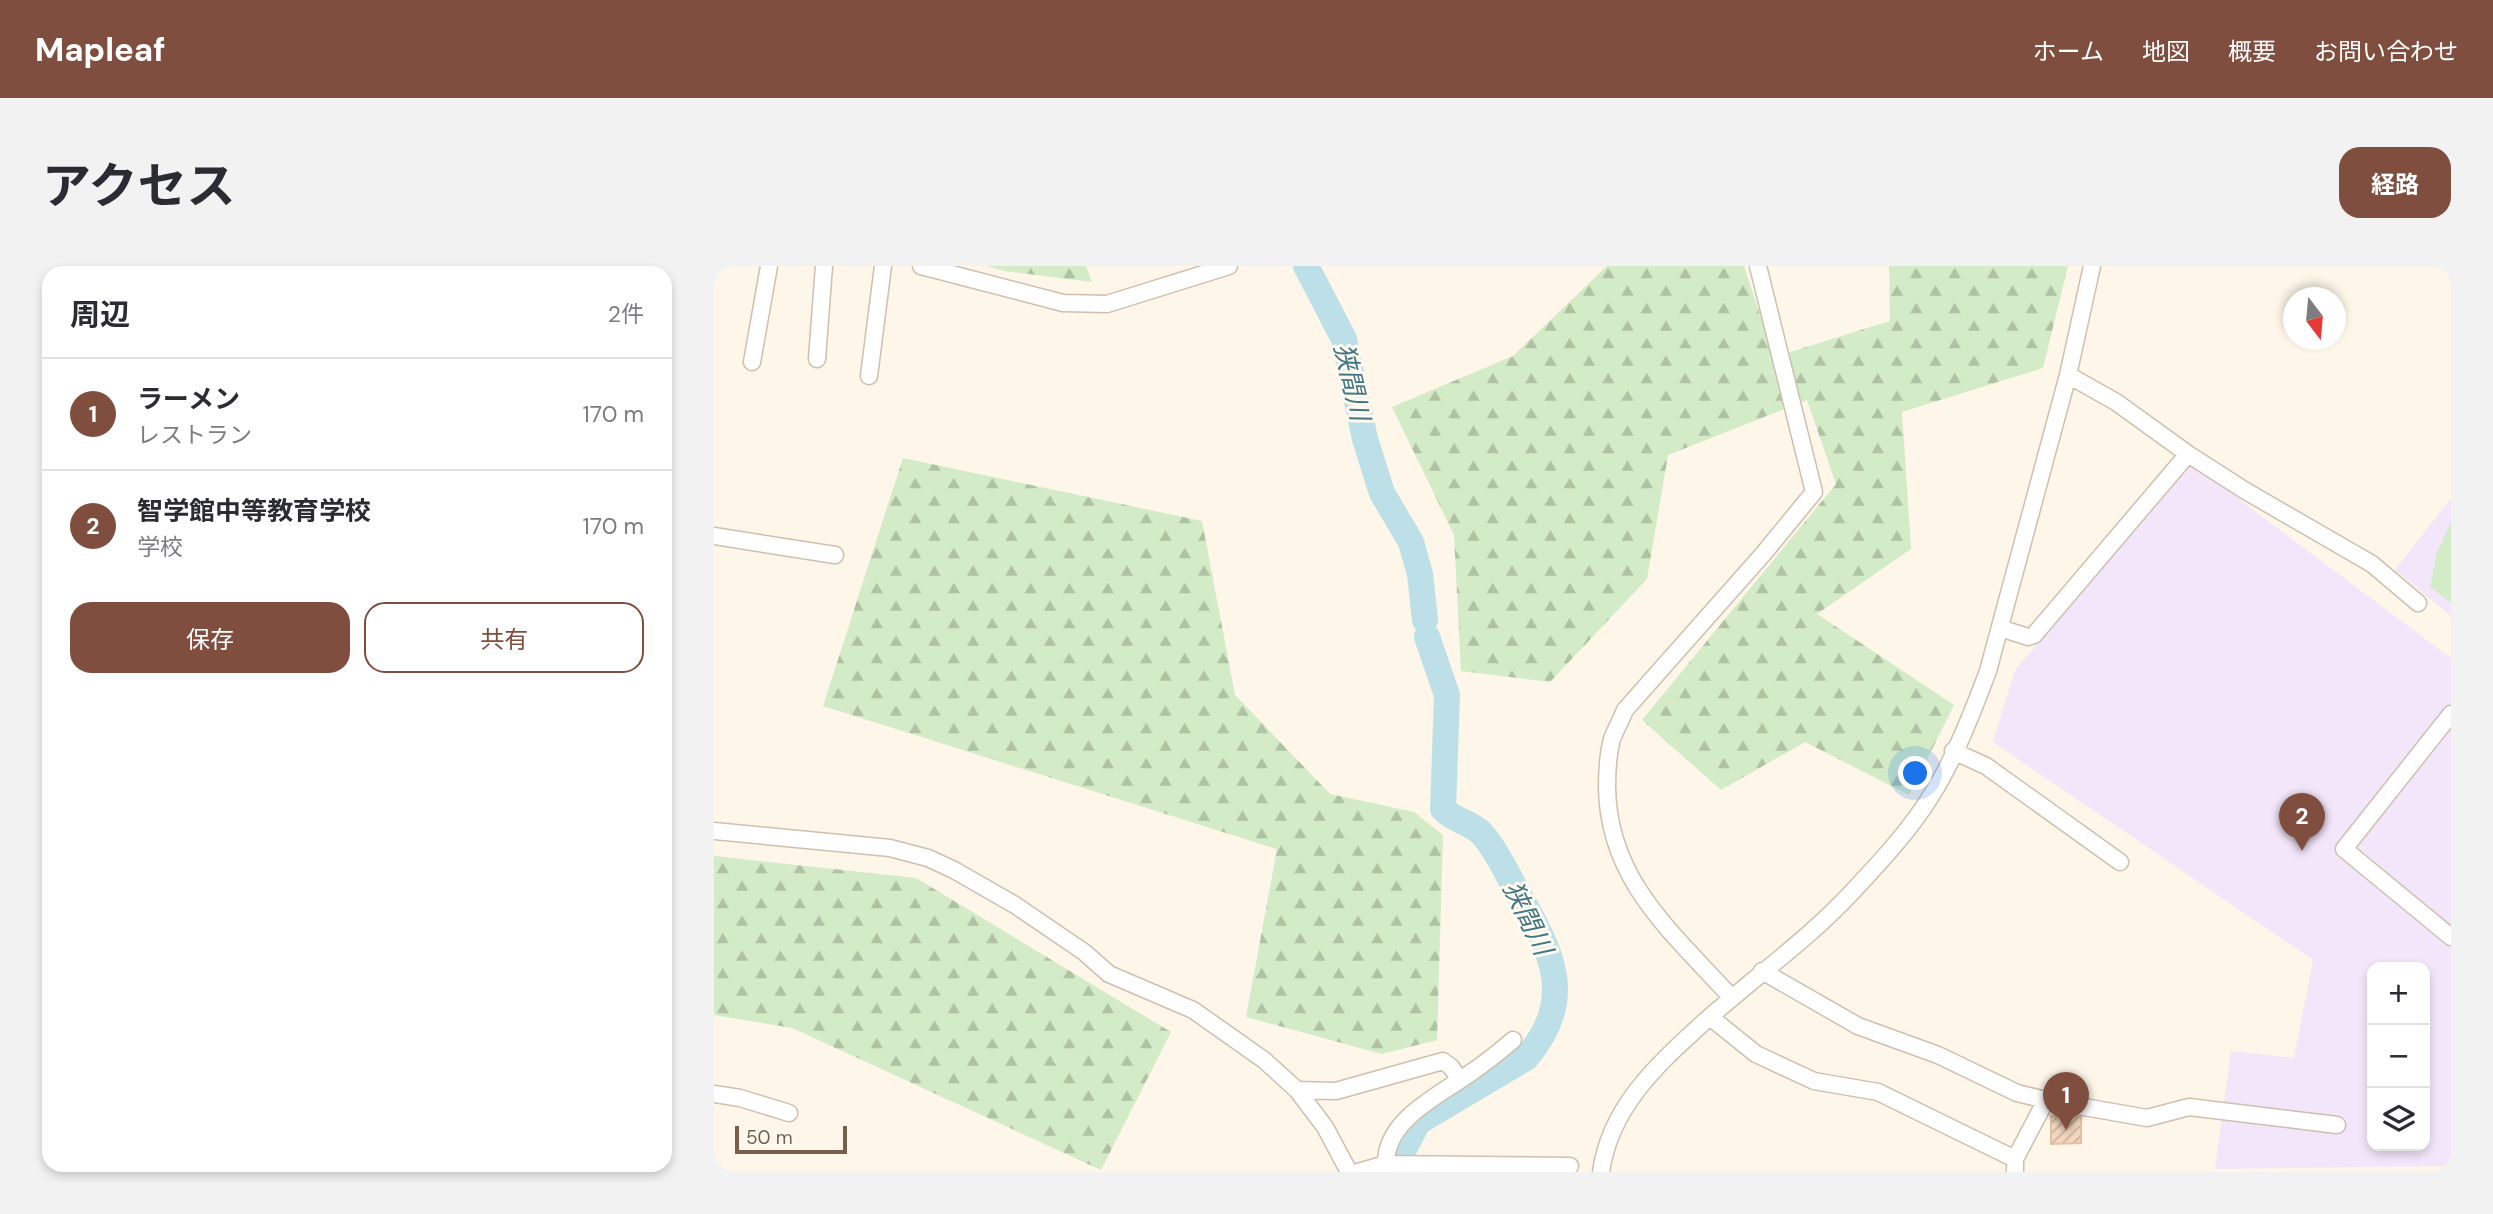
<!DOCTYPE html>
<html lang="ja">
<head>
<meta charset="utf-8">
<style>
	body { margin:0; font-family:"DM Sans","Noto Sans JP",sans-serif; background:#f2f2f3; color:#2b2b33 }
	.controls { position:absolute; right:21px; bottom:21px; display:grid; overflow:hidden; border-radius:14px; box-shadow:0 4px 10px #0003 }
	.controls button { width:63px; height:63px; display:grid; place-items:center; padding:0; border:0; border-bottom:2px solid #e1e1e2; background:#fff; color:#2b2b33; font:35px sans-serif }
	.compass { position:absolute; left:1569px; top:21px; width:63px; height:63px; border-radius:50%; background:#fff; box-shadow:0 4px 10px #0003; rotate:164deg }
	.scale { position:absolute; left:21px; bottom:18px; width:112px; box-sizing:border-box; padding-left:7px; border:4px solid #785e4c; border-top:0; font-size:19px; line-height:24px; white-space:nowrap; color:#785e4c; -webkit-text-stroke:5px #fffaf0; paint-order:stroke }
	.you { position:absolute; left:1202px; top:508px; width:24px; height:24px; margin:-18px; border:5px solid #fff; border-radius:50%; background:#1a73e8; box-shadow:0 0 0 10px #1a73e833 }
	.badge { display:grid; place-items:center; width:46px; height:46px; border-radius:50%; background:#804e3f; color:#fff; font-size:23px; font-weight:700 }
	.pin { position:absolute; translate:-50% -58px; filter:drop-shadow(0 2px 4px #0008) }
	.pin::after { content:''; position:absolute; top:37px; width:24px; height:21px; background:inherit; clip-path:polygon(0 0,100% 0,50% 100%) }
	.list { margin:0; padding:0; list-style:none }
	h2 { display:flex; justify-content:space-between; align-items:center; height:91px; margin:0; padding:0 28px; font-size:30px }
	h2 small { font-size:23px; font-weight:400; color:#7c7c81 }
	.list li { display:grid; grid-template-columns:46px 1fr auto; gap:21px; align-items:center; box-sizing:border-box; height:112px; padding:0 28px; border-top:2px solid #e1e1e2 }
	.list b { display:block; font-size:26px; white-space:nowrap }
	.list p { margin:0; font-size:23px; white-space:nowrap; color:#7c7c81 }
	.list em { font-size:23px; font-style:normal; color:#7c7c81 }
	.actions { display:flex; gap:14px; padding:21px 28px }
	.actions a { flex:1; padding:16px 0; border:2px solid #804e3f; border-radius:21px; text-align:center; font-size:24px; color:#804e3f }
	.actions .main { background:#804e3f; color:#fff }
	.icon { flex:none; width:38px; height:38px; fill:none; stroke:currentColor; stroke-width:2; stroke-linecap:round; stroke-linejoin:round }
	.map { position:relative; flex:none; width:1737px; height:906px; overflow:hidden; border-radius:21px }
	header { display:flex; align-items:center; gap:42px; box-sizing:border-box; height:98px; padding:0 35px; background:#804e3f; color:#fff }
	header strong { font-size:33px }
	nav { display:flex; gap:38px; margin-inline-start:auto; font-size:24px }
	.intro { display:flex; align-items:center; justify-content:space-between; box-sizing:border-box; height:168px; padding:0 42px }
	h1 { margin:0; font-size:49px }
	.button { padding:18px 32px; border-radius:21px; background:#804e3f; color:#fff; font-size:24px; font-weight:700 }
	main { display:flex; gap:42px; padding:0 42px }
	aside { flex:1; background:#fff; border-radius:21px; box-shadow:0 4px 10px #0003 }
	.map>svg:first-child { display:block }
	.education { fill:#f3e6fa; fill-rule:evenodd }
	.forest { fill:url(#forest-firs) }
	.pitch { fill:#d3ebc7 }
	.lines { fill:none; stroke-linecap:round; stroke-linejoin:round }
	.river { stroke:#bddfe7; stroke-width:26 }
	.building { fill:url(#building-hatch); stroke:#e6bfa0; stroke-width:2 }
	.minor-casing { stroke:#cfbfae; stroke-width:19 }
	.minor { stroke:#fff; stroke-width:16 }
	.labels { text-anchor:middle; stroke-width:6; stroke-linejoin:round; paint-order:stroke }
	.water-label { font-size:26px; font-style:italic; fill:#427685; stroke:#fffaf0 }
</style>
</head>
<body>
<header>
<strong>Mapleaf</strong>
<nav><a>ホーム</a><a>地図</a><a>概要</a><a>お問い合わせ</a></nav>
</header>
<div class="intro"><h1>アクセス</h1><a class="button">経路</a></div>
<main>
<aside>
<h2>周辺<small>2件</small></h2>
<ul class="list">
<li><span class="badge">1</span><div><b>ラーメン</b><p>レストラン</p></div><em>170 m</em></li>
<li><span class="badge">2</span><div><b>智学館中等教育学校</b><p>学校</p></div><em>170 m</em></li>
</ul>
<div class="actions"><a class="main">保存</a><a>共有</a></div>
</aside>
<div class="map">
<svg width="1737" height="906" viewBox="0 0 1737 906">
	<defs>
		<pattern id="forest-firs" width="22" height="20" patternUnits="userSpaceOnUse" patternTransform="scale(1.75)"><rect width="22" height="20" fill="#d3ebc7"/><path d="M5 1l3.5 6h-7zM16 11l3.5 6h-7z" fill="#b0c2a4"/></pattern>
		<pattern id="building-hatch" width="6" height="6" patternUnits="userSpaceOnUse" patternTransform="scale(1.75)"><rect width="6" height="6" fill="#f3d7c0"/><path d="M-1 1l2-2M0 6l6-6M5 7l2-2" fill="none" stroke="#cab29e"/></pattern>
	</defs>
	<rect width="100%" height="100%" fill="#fdf6e9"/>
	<!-- education -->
	<path class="education" d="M1478 198 1737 392V900L1501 903 1517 785 1580 792 1599 694 1279 476 1301 404ZM1658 701H1711V880H1658Z
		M1737 232V350L1681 304Z"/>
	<!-- forest -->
	<path class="forest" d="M273 0H372L378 16 290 5Z
		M893 0H1030L1060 91 1176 55 1175 0H1354L1329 102 1188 146 1197 283 1103 348 1240 439 1195 529 1091 476 1007 524 928 454 1122 218 1093 134 954 189 933 313 836 416 747 405 740 269 678 141 799 90Z
		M189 192 488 255 521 429 616 528 700 546 729 569 723 774 668 788 532 751 563 583 109 440Z
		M0 590 202 612 457 766 387 904 78 762 0 749Z"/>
	<!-- pitch -->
	<path class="pitch" d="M1737 256V337L1716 321 1723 287Z"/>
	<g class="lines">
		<!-- river -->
		<path class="river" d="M592 0 630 73 651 173 668 227 697 276 706 308 711 354
			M686 891 704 856 812 792C864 731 837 686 803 625 792 606 783 585 769 569 759 557 740 555 729 543L733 429 713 371"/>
	</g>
	<!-- building -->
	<path class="building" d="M1337 850 1367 851V877L1337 878Z"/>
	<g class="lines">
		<!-- minor casing -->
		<g class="minor-casing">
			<path id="minor" d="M207 0 349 37 393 38 515 0
				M103 93 110 0
				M38 96 55 0
				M1354 109 1402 136 1474 188 1530 224 1658 298 1704 337
				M155 110 169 0
				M0 270 121 289
				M1286 362 1314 371 1320 369 1474 188
				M1737 448 1630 583 1737 671
				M1239 485 1272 500 1406 596
				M0 565 176 582 214 592 240 604 301 639 370 686 395 708 479 744 550 794 583 824 611 861 635 906
				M1048 705 1144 760 1224 789 1303 827 1336 835 1433 852 1475 841 1623 859
				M1018 732C959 667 894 615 893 521 893 506 894 488 898 473 902 463 907 454 911 444L1050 287 1100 226 1044 0
				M996 751 1042 788 1100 815 1164 826 1301 893
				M583 824 622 825 729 795 737 801 746 814
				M0 828 26 832 75 847
				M672 898C671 854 724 830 755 808 770 798 785 786 799 774
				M644 906 672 898 856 900
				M887 906C896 841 943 799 989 757 1039 712 1095 673 1140 624 1167 595 1196 564 1217 530 1240 494 1259 445 1274 405L1354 109 1378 0
				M1301 906V893L1332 834"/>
		</g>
		<!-- minor -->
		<use href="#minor" class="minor"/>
	</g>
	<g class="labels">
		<!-- water labels -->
		<g class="water-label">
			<text transform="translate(638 116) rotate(77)" y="9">狭間川</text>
			<text transform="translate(814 652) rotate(64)" y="9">狭間川</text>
		</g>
	</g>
</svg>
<div class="controls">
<button>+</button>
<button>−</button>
<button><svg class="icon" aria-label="layers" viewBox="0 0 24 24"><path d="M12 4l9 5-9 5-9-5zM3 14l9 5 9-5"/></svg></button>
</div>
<svg class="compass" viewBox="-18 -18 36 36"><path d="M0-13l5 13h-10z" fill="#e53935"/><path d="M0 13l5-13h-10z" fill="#7c7c81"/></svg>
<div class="scale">50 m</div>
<div class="you"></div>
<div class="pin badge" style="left:1352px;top:864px">1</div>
<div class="pin badge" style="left:1588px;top:585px">2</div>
</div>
</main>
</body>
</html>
